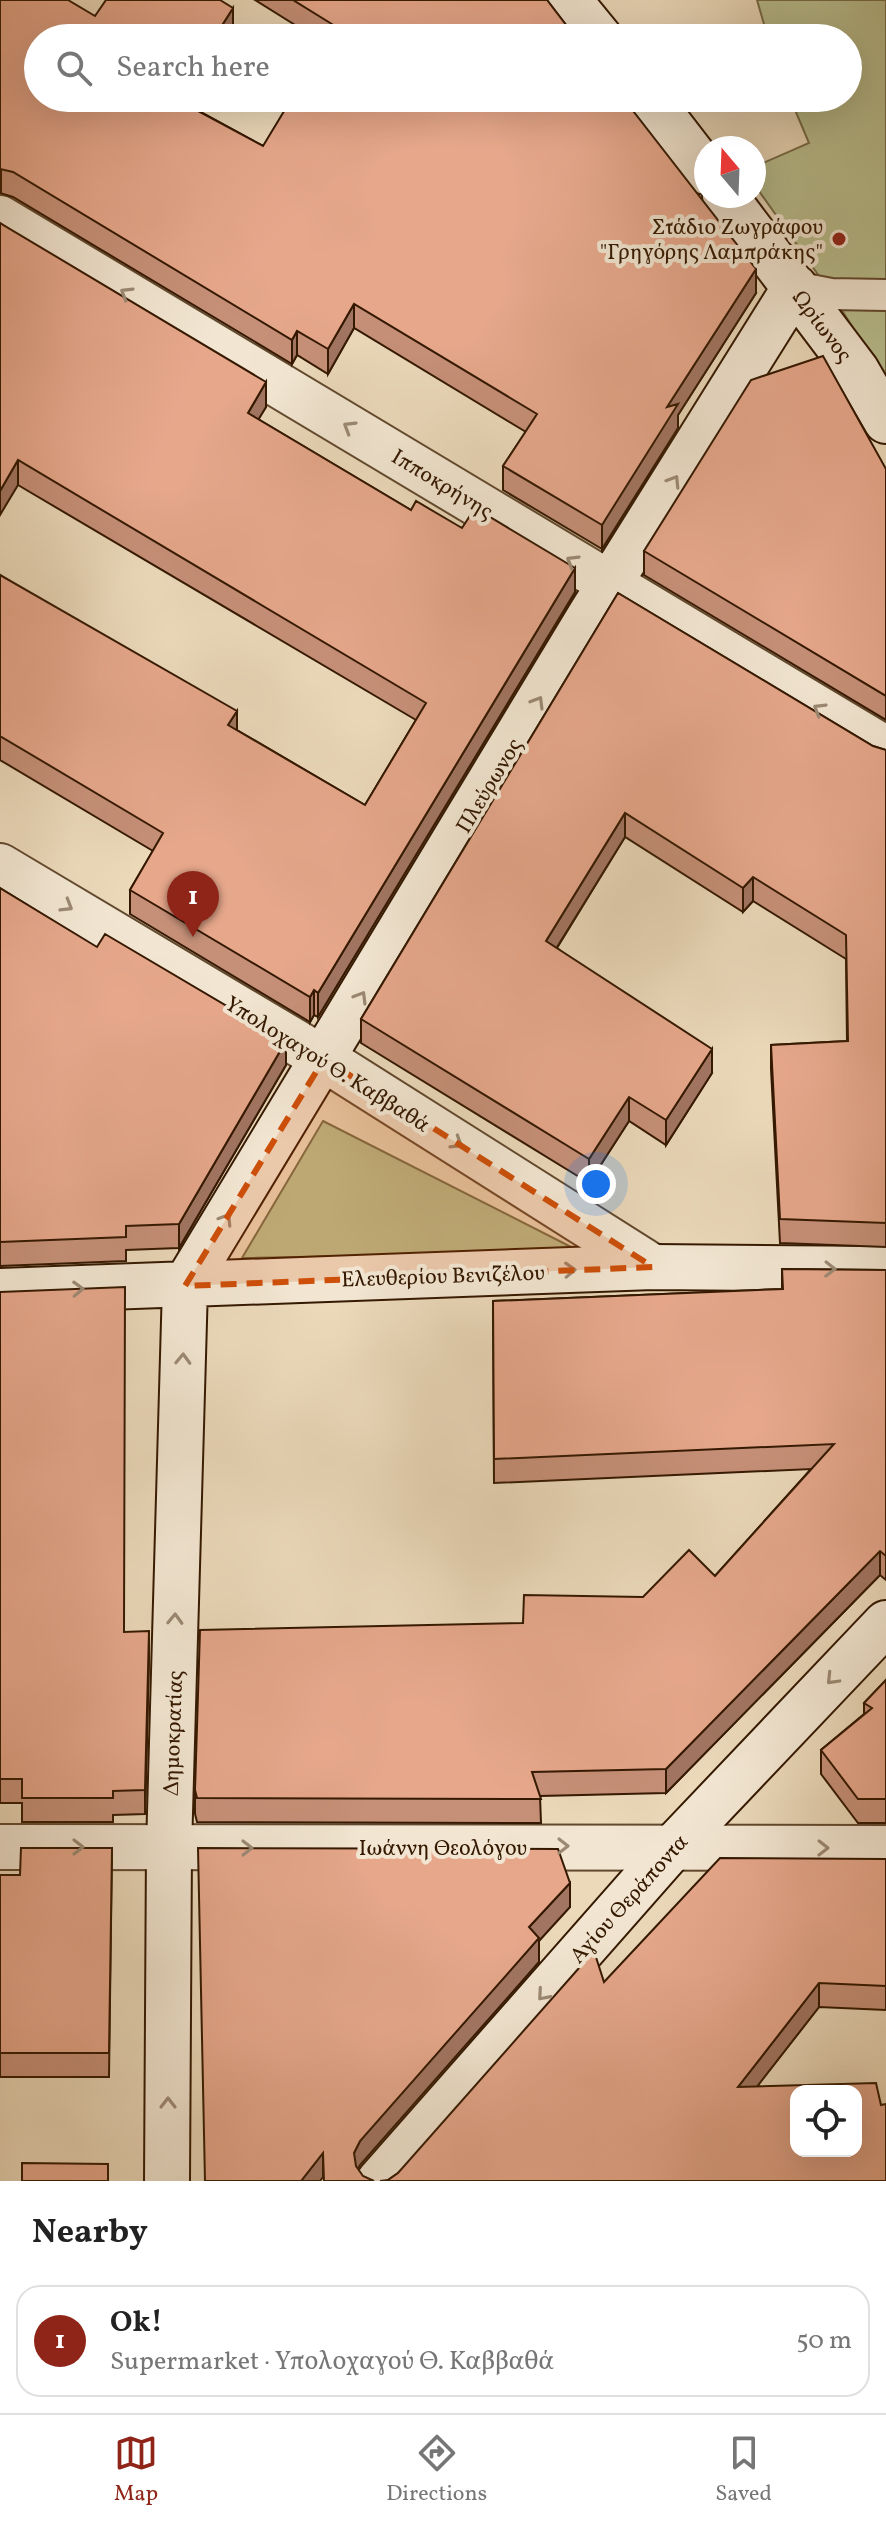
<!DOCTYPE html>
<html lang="en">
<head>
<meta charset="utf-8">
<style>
	body { margin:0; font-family:Vollkorn,serif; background:#f2f2f2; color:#222 }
	.controls { position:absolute; right:24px; bottom:24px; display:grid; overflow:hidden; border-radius:16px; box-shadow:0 8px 32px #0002 }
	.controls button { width:72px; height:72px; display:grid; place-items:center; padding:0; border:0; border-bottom:2px solid #e0e0e0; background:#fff; color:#222; font:40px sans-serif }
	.compass { position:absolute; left:694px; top:136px; width:72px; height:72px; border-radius:50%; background:#fff; box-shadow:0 8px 32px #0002; rotate:341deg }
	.you { position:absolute; left:596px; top:1184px; width:28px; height:28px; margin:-20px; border:6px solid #fff; border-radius:50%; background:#1a73e8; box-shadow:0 0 0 12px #1a73e833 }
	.badge { display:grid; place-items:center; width:52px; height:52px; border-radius:50%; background:#8f2418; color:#fff; font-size:26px; font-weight:700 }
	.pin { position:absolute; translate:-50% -66px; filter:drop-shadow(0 2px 4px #0008) }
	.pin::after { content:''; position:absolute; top:42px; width:28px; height:24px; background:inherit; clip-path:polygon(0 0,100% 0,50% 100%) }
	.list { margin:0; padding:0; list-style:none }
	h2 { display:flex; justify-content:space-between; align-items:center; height:104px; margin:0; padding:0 32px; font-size:34px }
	h2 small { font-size:26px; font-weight:400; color:#767676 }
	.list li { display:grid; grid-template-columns:52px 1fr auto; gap:24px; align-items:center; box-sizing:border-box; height:112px; margin:0 16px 16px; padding:0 16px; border:2px solid #e0e0e0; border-radius:24px }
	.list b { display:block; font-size:30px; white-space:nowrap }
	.list p { margin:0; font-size:26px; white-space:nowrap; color:#767676 }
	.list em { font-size:26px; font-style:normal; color:#767676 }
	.icon { flex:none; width:44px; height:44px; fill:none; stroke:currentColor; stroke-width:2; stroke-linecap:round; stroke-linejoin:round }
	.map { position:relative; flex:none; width:886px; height:2181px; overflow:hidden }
	.search { position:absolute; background:#fff; box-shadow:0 8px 32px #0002; left:24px; right:24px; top:24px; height:88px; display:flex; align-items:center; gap:20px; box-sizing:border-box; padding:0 28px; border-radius:44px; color:#767676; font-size:30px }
	.sheet { height:232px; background:#fff }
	nav { display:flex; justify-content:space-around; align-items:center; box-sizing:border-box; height:112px; border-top:2px solid #e0e0e0; background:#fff; font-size:22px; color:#767676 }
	nav a { display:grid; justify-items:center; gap:4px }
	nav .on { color:#8f2418 }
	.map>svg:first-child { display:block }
	.green { fill:#b9bf8f; stroke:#766c48; stroke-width:2 }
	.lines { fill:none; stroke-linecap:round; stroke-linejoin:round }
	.lane-casing { stroke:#62482e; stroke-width:34 }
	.street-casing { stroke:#62482e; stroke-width:48 }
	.secondary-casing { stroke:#341800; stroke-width:48 }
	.lane { stroke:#f2e6d2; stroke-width:30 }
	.street { stroke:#f2e6d2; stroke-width:44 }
	.secondary { stroke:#f2e6d2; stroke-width:44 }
	.wall { fill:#c69078; stroke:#341800; stroke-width:2 }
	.shaded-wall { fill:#a17561; stroke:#341800; stroke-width:2 }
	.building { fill:#e6a78b; stroke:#341800; stroke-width:2; fill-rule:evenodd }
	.oneway { stroke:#9c8974 }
	.marked { fill:#cd4f0a; fill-opacity:0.2; stroke:#cd4f0a; stroke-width:6; stroke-dasharray:16 10; stroke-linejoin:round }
	.poi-dot { fill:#8f2418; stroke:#f2e6d2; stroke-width:3 }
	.labels { text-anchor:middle; stroke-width:8; stroke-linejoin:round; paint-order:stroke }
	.poi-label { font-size:22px; fill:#341800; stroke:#f2e6d2; text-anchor:end }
	.street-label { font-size:22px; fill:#341800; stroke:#f2e6d2 }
</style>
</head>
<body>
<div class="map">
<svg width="886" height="2181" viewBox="0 0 886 2181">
	<rect width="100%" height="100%" fill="#ebd9ba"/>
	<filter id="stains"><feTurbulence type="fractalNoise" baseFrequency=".0025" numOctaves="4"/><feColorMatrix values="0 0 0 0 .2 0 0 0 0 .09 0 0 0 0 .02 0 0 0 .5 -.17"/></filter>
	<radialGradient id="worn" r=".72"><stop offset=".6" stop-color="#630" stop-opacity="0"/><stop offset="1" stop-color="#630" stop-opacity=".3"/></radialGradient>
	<!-- green -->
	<path class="green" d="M757 0H886V380L831 293 754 184V167L809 143 790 98H848V38H768Z
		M323 1121 581 1252 242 1258Z"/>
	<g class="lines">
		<!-- lane casing -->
		<g class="lane-casing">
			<path id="lane" d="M795 287 831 294 886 295"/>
		</g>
		<!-- street casing -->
		<g class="street-casing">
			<path id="street" d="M0 218 886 749
				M0 866 324 1059 653 1267
				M0 1847 886 1848"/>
		</g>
		<!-- secondary casing -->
		<g class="secondary-casing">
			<path id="secondary" d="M569 0 600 38
				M649 98 706 172
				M725 196 857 371 886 421
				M185 1286 590 615 795 287
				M0 1291 653 1267 886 1269
				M167 2181 169 1848 185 1286
				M379 2181 674 1846 886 1623"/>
		</g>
		<!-- lane -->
		<use href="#lane" class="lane"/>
		<!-- street -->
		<use href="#street" class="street"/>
		<!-- secondary -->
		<use href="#secondary" class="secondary"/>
	</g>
	<!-- wall -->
	<path class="wall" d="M0 0 95 16 233 32 186 104 263 146 756 293 678 415V428L602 549 503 490V466L526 432 354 328 328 374 297 355 292 364 13 197 0 193Z
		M255 0H547L576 38H316Z
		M0 223 266 407 258 419 411 510 462 528 575 592 318 1017 314 1015 310 1022 130 914V890L153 851 0 760V575L237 730 365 805 416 720 18 485Z
		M886 469V720L644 575V551Z
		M618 593 873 746 886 750V1247L780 1243 771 1069V1045L847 1041 846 959 753 901 743 912 625 837 557 948 712 1073 666 1145 629 1121 589 1183 361 1043V1019Z
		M0 888 286 1065 179 1248 126 1250V1261L0 1266Z
		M782 1269 886 1270V1580L880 1575 666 1793 540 1796 541 1823 197 1822 195 1814V1790L523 1623 643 1597 715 1576 811 1469 494 1483 493 1301 782 1289Z
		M0 1292 124 1632 149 1655 145 1814 113 1815V1822H22V1803H0Z
		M886 1680V1823H858L821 1774V1750L864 1714V1703Z
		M112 1848 109 2077H0V1875H20Z
		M886 1859V2010L819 2007 757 2086 881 2105 886 2181 388 2180 398 2173 604 1982Z"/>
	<!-- shaded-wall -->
	<path class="shaded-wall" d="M233 8V32L229 38H214Z
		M174 98H190L174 122Z
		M0 169H1V193H0Z
		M756 269V293L678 415V428L602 549V525L667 407Z
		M354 304V328L328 374V349Z
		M297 331V355L292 364V340Z
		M266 382V407L248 437V413Z
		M18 460V485L0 515V491Z
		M575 568V592L318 1017V993Z
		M237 711V735L228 725Z
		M625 813V837L546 965V941Z
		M753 877V901L743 912V888Z
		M314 990V1015L310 1022V997Z
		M286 1041V1065L179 1248V1224Z
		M712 1049V1073L666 1145V1120Z
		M629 1097V1121L589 1183V1159Z
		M880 1551V1575L666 1793V1769Z
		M149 1631V1655L145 1814V1790Z
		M570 1883V1907L539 1941V1962L360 2165 354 2177V2153L360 2141 529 1927Z
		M819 1983V2007L738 2111V2087Z
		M323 2153V2177L320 2181H301Z"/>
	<!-- building -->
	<path class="building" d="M0 0H68L95 16 106 0H220L233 8 214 38H38V98H174L263 146 292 98H623L756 269 667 407 678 404 602 525 503 466 537 414 354 304 328 349 297 331 292 340 13 172 0 169Z
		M293 0H547L576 38H328L335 26Z
		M0 223 266 382 248 413 411 510 416 501 462 528 475 508 575 568 318 993 314 990 310 997 130 890 163 833 0 736V575L237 711 228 725 365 805 426 703 18 460 0 491Z
		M823 356 886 469V696L644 551 751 380Z
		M618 593 873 746 886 750V1223L780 1219 771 1045 848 1041 846 935 753 877 743 888 625 813 546 941 712 1049 666 1120 629 1097 589 1159 361 1019Z
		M0 888 97 947 105 934 286 1041 179 1224 126 1226V1237L0 1242Z
		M782 1269 886 1270V1556L880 1551 666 1769 532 1772 541 1799 197 1798 195 1790 200 1630 523 1623 524 1595 643 1597 689 1550 715 1576 834 1444 494 1459 493 1301 783 1289Z
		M125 1287 124 1632 149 1631 145 1790 113 1791V1798H22V1779H0V1292Z
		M886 1680V1799H858L821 1750 872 1708 864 1703Z
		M21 1848H112L109 2053H0V1875H20Z
		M198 1848 558 1849 570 1883 529 1927 539 1938 360 2141 354 2153 356 2166 363 2176 374 2181H324L323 2153 301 2181H205Z
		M720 1858 886 1859V1986L819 1983 738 2087 876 2083 881 2105 886 2104V2181H380L388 2180 398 2173 594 1951 604 1982ZM796 2091H856V2151H796Z
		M22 2163 108 2164V2181H22Z"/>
	<!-- one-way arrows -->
	<defs><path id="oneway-chevron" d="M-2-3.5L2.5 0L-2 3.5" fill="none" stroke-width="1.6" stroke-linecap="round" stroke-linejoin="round" transform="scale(2)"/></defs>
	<g class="oneway">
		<use href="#oneway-chevron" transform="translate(126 293) rotate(-149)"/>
		<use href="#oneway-chevron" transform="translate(349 427) rotate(-149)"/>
		<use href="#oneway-chevron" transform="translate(674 481) rotate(-58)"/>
		<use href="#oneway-chevron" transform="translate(572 561) rotate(-149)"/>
		<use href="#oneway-chevron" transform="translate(538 702) rotate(-59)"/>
		<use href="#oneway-chevron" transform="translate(819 709) rotate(-149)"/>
		<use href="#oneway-chevron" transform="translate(67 906) rotate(31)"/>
		<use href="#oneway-chevron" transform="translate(361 997) rotate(-59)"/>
		<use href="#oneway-chevron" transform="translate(457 1143) rotate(32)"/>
		<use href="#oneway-chevron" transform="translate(226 1219) rotate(-58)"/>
		<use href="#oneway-chevron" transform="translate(830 1269) rotate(1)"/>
		<use href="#oneway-chevron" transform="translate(570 1270) rotate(-2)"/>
		<use href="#oneway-chevron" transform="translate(78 1289) rotate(-2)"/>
		<use href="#oneway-chevron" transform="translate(183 1359) rotate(-88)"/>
		<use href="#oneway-chevron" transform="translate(175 1619) rotate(-88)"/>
		<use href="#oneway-chevron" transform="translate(832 1679) rotate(134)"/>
		<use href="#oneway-chevron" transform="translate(563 1846)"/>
		<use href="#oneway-chevron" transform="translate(78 1847)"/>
		<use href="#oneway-chevron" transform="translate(247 1848)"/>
		<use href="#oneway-chevron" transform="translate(823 1848) rotate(1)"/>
		<use href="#oneway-chevron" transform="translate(543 1995) rotate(131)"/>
		<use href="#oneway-chevron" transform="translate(168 2103) rotate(-90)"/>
	</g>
	<!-- marked area -->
	<path class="marked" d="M324 1059 653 1267 185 1286Z"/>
	<!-- markers -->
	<circle class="poi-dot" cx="839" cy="239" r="8"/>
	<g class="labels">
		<!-- poi labels -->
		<g class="poi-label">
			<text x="823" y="234">Στάδιο Ζωγράφου<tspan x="823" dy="25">"Γρηγόρης Λαμπράκης"</tspan></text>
		</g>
		<!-- street labels -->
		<g class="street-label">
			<text transform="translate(823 325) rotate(53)" y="8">Ωρίωνος</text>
			<text transform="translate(443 483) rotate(31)" y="8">Ιπποκρήνης</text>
			<text transform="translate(488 785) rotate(-59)" y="8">Πλεύρωνος</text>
			<text transform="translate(328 1063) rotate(32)" y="8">Υπολοχαγού Θ. Καββαθά</text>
			<text transform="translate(443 1275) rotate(-2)" y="8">Ελευθερίου Βενιζέλου</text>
			<text transform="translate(172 1733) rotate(-88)" y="8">Δημοκρατίας</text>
			<text x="443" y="1855">Ιωάννη Θεολόγου</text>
			<text transform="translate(628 1898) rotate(-48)" y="8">Αγίου Θεράποντα</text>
		</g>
	</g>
	<rect width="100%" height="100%" filter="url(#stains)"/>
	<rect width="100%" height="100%" fill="url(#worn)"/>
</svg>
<div class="controls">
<button><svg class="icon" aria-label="locate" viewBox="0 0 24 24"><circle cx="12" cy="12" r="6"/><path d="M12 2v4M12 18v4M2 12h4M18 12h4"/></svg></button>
</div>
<svg class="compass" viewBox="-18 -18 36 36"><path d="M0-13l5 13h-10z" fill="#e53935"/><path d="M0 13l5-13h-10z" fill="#767676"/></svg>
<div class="you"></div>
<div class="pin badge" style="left:193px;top:937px">1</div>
<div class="search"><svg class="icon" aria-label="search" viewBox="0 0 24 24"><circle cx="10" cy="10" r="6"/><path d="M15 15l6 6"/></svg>Search here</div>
</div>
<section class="sheet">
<h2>Nearby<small></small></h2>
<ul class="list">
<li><span class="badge">1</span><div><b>Ok!</b><p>Supermarket · Υπολοχαγού Θ. Καββαθά</p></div><em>50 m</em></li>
</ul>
</section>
<nav>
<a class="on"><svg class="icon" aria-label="map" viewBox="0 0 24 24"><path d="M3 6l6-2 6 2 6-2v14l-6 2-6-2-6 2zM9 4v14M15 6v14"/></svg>Map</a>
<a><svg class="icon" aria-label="directions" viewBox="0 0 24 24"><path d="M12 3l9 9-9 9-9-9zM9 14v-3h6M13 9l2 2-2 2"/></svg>Directions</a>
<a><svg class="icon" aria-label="saved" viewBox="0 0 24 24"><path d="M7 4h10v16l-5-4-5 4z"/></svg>Saved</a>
</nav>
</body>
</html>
